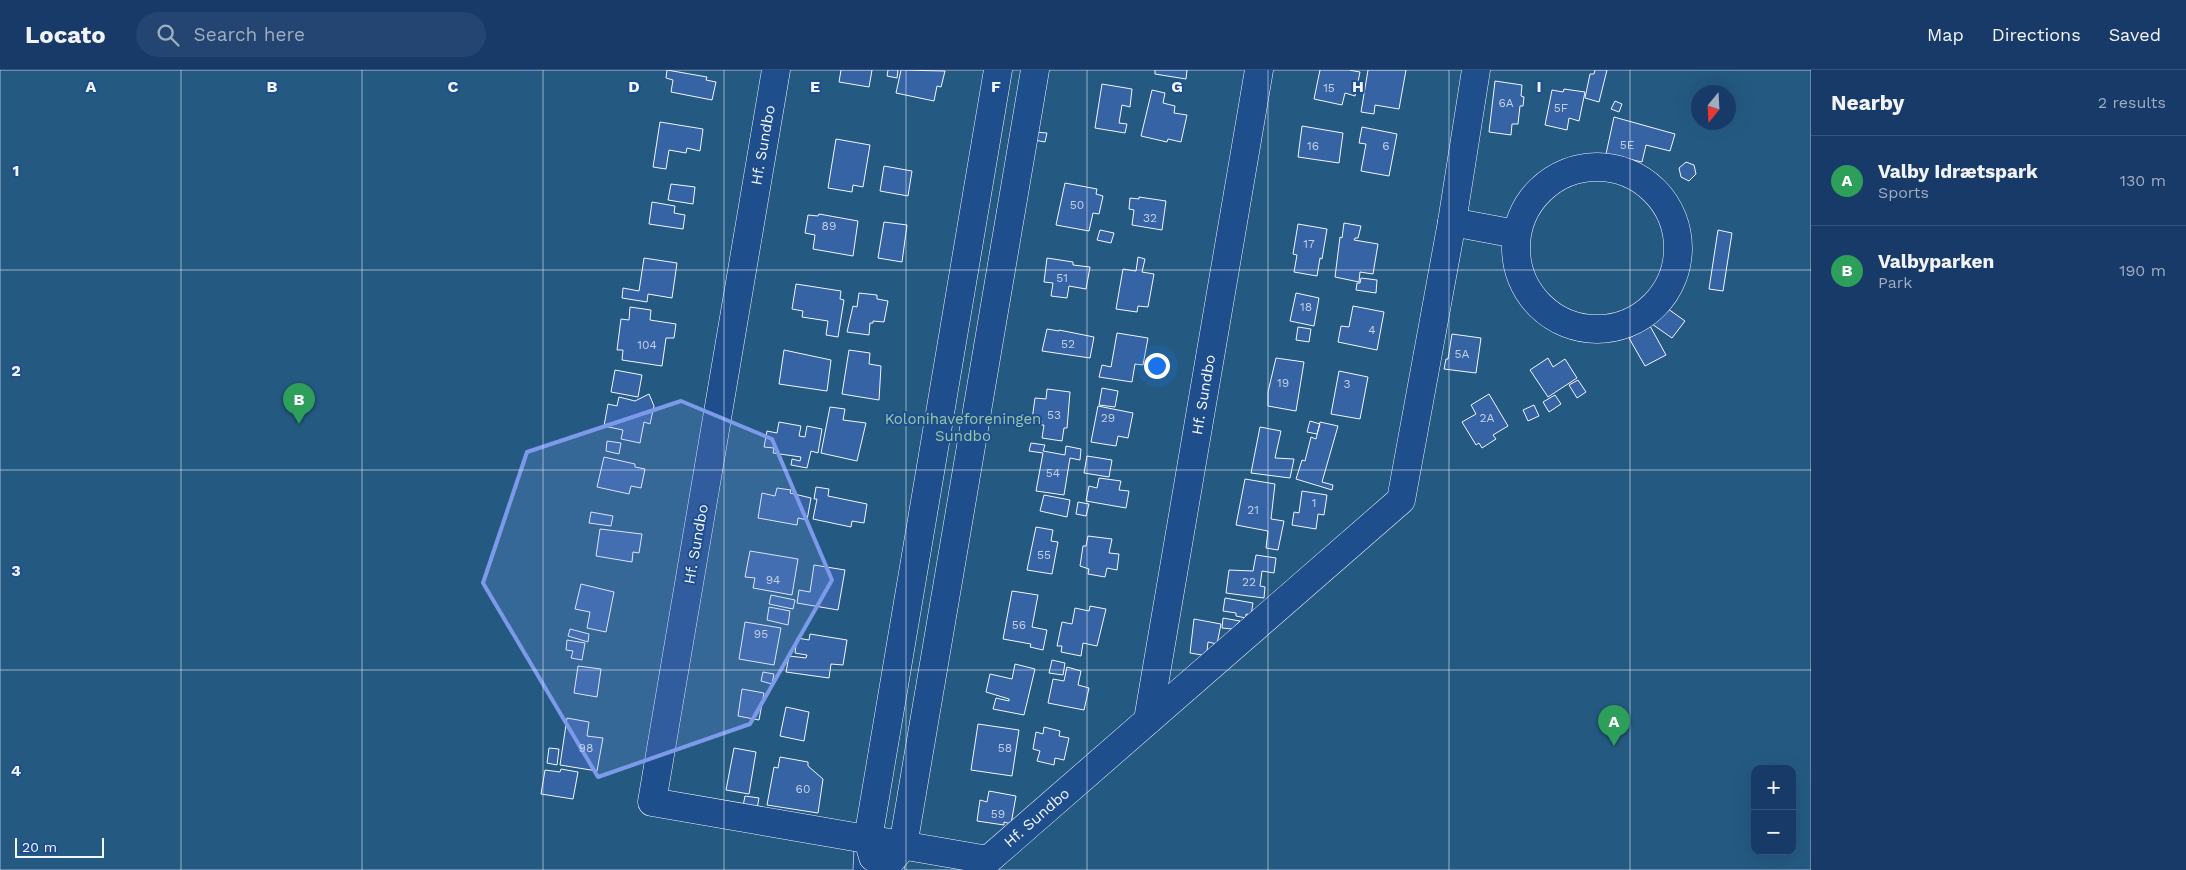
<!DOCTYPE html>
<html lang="en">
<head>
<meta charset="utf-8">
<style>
	body { margin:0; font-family:"Work Sans",sans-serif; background:#244571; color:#f1f3f6 }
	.controls { position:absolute; right:15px; bottom:15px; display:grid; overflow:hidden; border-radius:10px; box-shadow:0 5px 20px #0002 }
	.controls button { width:45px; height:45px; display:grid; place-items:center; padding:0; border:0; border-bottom:1px solid #36547d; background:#173a69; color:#f1f3f6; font:25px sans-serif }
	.compass { position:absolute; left:1691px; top:15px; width:45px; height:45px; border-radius:50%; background:#173a69; box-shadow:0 5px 20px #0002; rotate:198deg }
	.scale { position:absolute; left:15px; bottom:12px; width:89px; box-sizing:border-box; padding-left:5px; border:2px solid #f2f6ff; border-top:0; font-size:14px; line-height:18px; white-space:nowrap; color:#f2f6ff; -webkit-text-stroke:4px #1f4e8c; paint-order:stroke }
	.you { position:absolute; left:1156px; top:295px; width:18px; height:18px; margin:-12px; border:4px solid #fff; border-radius:50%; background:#1a73e8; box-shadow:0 0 0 8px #1a73e833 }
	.badge { display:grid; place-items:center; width:32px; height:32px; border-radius:50%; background:#ffb74d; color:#fff; font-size:16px; font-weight:700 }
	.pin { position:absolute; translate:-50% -41px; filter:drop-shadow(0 1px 2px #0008) }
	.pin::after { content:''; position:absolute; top:26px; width:18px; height:15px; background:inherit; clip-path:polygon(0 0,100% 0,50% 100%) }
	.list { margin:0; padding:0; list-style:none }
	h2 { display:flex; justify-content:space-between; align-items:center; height:65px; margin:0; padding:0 20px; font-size:21px }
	h2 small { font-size:16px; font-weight:400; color:#9eadc0 }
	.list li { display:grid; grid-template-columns:32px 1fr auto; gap:15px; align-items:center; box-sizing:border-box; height:90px; padding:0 20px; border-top:1px solid #36547d }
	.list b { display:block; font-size:19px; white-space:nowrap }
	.list p { margin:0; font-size:16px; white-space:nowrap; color:#9eadc0 }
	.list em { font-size:16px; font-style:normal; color:#9eadc0 }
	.icon { flex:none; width:28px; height:28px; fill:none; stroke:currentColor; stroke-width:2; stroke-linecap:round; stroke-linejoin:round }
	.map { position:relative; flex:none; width:1811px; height:800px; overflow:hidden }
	header { display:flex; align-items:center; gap:30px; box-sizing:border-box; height:70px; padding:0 25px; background:#173a69; border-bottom:1px solid #36547d }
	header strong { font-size:24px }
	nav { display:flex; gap:28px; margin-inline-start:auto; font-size:18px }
	.search { width:350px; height:45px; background:#244571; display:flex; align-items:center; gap:12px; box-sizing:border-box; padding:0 18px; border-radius:28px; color:#9eadc0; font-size:19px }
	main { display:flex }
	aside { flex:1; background:#173a69 }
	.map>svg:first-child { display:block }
	.green { fill:#245a82; stroke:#a8bbd7; fill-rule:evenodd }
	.building { fill:#3563a3; stroke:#f2f6ff }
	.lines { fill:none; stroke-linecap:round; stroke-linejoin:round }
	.minor-casing { stroke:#f2f6ff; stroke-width:29 }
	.minor { stroke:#1f4e8c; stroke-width:28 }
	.marked { fill:#7d9aea; fill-opacity:0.2; stroke:#7d9aea; stroke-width:4; stroke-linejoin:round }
	.grid { fill:none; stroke:#f2f6ff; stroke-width:1; stroke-opacity:0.55 }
	.labels { text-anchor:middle; stroke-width:4; stroke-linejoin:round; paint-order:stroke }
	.number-label { font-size:12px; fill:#c3d1e8 }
	.street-label { font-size:15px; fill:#f2f6ff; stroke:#1f4e8c }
	.park-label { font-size:15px; fill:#97c8a6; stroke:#1f4e8c }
	.grid-label { font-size:16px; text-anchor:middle; font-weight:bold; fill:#f2f6ff; stroke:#1f4e8c; stroke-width:4; stroke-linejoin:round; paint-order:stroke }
</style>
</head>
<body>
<header>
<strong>Locato</strong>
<div class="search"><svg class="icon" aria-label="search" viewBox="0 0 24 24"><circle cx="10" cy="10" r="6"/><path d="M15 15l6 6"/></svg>Search here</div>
<nav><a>Map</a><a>Directions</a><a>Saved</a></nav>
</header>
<main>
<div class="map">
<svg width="1811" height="800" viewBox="0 0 1811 800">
	<rect width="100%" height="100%" fill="#1f4e8c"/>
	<!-- green -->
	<path class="green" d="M0 0H1811V800H905L903 789 854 778 853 800H0ZM1698 22H1728V52H1698ZM1755 699H1792V781H1755Z"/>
	<!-- building -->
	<path class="building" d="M667 0 707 7 706 10 716 12 712 30 671 22 673 10 666 8Z
		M841 0H872L869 17 839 12Z
		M888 0H898L897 8 887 6Z
		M901 0 945 1 941 17 937 16 934 31 896 23Z
		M1155 0H1187L1186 9 1155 4Z
		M1320 0H1349L1360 2 1355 26 1345 23 1342 35 1314 29Z
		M1368 0H1406L1399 39 1375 35 1374 44 1361 42Z
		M1595 0H1607L1599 32 1585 28 1590 4H1594Z
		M1495 11 1522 15 1521 26 1524 27 1523 36H1520L1518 54H1512L1511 65 1489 62Z
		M1102 14 1132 19 1130 37 1122 35 1119 53 1127 54 1125 63 1095 58Z
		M1564 19 1585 22 1579 51 1569 48 1567 60 1545 55 1552 20 1563 22Z
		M1152 20 1165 23 1163 33 1175 36 1174 43 1187 45 1181 72 1168 69 1167 72 1141 66Z
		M1615 31 1622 34 1619 42 1611 39Z
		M1614 47 1675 64 1670 81 1646 75 1642 92 1606 84Z
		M660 52 703 59 700 81 687 78 686 83 669 80 666 99 653 97Z
		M1302 56 1343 63 1339 93 1298 87Z
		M1362 57 1397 64 1389 106 1361 101 1366 74 1359 73Z
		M1035 62 1047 63 1045 72 1034 70Z
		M836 69 870 75 863 117 853 115 852 122 828 118Z
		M1686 92 1694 95 1696 104 1689 111 1681 107 1679 98Z
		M884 96 912 101 908 126 880 121Z
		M1065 113 1097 119 1096 124 1103 126 1099 144 1093 143 1089 161 1056 155Z
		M671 114 695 117 693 134 668 130Z
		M1139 127 1166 131 1162 160 1132 155 1134 140 1129 139 1130 128 1139 129Z
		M652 132 675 136 674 143 685 145 683 159 649 154Z
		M819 144 858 151 853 186 813 179 815 165 805 163 808 145 818 146Z
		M884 152 907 155 902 192 878 188Z
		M1344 153 1361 156 1358 168H1355L1354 170 1378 174 1373 204 1360 202 1359 212 1335 207 1340 167 1342 168Z
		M1298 154 1327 159 1322 189 1320 188 1317 206 1294 202 1297 185 1293 184Z
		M1100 160 1114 163 1111 173 1097 170Z
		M1718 160 1732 163 1723 221 1709 219Z
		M1138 187 1145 189 1142 202 1154 204 1148 237 1138 236 1137 242 1116 239 1123 199 1136 201Z
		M644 188 677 193 672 228 648 224 647 232 622 228 623 218 639 221Z
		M1047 188 1073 192V195L1090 197 1086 219 1069 216 1067 228 1051 226 1053 213 1044 212Z
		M1361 208 1377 210 1376 223 1356 220 1357 213H1360Z
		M796 214 841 221 840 229 844 230 838 267 826 265 828 251 802 247 803 241 792 239Z
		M859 223 877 225V229L888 231 884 252 873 251V253H870L869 265 847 262 853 236 857 237Z
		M1296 223 1319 228 1314 256 1290 251Z
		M1353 236 1384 242 1377 280 1338 272 1341 256 1349 257Z
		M1664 236 1685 251 1672 268 1652 254Z
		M630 237 651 240 650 250 676 254 674 268H666L662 296 622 290 623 280H617L621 249 629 250Z
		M1650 256 1666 285 1645 296 1629 268Z
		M1298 257 1311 259 1309 272 1296 270Z
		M1047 259 1059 261V260L1094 267 1090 288 1042 281Z
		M1117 263 1148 268 1143 295 1135 294 1132 312 1099 307 1102 295 1111 297Z
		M1452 264 1481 268 1476 303 1444 299 1446 289H1448Z
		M784 280 831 290 827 321 779 314Z
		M849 280 870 283 869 294 881 296 879 330 842 324Z
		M1276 288 1304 292 1296 341 1268 336V322Z
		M1548 288 1553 297 1565 289 1577 308 1548 327 1530 300Z
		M615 300 642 305 638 327 611 322Z
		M1339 301 1368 307 1360 349 1331 344Z
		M1578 310 1586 322 1577 328 1569 315Z
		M1102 318 1118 321 1115 337 1099 335Z
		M1047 319 1070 322 1067 358H1064L1062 371 1042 368 1044 355H1041L1042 351 1032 350 1035 328 1046 329Z
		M649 324 654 336 650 354 644 352 640 373 621 369 623 360 604 356 608 334 617 336 619 327 635 331Z
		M1489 324 1508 356 1493 365 1496 369 1482 378 1479 373 1476 375 1462 352 1476 344 1471 335Z
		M1555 325 1561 334 1549 342 1543 332Z
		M1534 335 1539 346 1528 351 1523 340Z
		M1098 336 1133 343 1128 368 1118 366 1116 376 1091 372Z
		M830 337 845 339 843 350 866 353 857 391 821 383Z
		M1310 351 1320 354 1317 364 1307 362Z
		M779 352 801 356 799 366 805 367 807 356 822 359 818 383 811 381 807 398 791 395 792 389 800 391 801 387 773 383 774 378 764 377 767 361 777 363Z
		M1320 352 1338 356 1322 412 1333 415 1332 420 1296 409 1302 390 1305 391 1311 367 1316 369Z
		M1260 357 1281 361 1275 388 1294 389 1290 408 1251 403Z
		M607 371 621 373 619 384 606 381Z
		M1031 373 1045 375 1043 381 1065 385 1066 376 1081 379 1080 390 1070 388 1064 425 1036 421 1043 383 1029 381Z
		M1087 386 1112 390 1109 407 1084 403Z
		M604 387 635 394V397L645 399 641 418 631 416 629 424 597 417Z
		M1099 408 1121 411 1119 420 1129 421 1126 438 1086 431 1089 416 1097 418Z
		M1245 409 1275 414 1271 449 1284 451 1278 480 1266 478 1268 461 1236 455Z
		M816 417 829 419 828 426 867 434 864 453 852 451 851 457 813 449 817 429H814Z
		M777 418 791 420 790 423 811 428 807 450 798 448 797 455 758 448 762 423 775 426Z
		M1302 421 1327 425 1324 445 1318 444 1316 459 1292 455 1294 442 1299 443Z
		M1044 425 1070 430 1067 447 1040 441Z
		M1078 432 1089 434 1086 446 1076 444Z
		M591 442 613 446 611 456 589 453Z
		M1036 457 1053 460 1051 471 1058 472 1052 504 1027 500Z
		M600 459 642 464 639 483 633 482 632 492 596 486Z
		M1088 466 1112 469 1109 483 1119 484 1117 500 1107 498 1105 507 1088 504 1089 499 1080 496 1083 476H1086Z
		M750 481 798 489 792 525 753 518 755 508 745 507Z
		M1256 485 1276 488 1274 503 1262 501 1260 516 1265 517 1264 528 1226 523 1229 500 1253 501Z
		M814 495 845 500 838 540 797 533 799 520 810 522Z
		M581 514 614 522 606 562 587 558 590 542 575 539Z
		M1012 521 1038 525 1032 557 1047 560 1043 580 1030 577 1031 574 1003 569Z
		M771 525 795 530 793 539 769 534Z
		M1225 528 1253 533 1251 545 1246 544V548L1236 546V543L1223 541Z
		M1090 536 1106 539 1097 576 1083 573 1081 586 1061 582 1062 576H1057L1062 552 1072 554 1075 538 1089 541Z
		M769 537 790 541 788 555 767 550Z
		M1223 548 1240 551 1232 559 1222 558Z
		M1194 549 1221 554 1217 574 1208 572 1207 581 1202 585 1190 583Z
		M745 552 781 558 774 595 739 589Z
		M570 559 589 564 588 572 568 566Z
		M810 564 847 570 843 595 831 594 829 608 786 602 789 586 806 588 807 585 795 583 797 568 809 570Z
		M567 570 585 573 582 590 571 588 573 581 566 580Z
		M1052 590 1065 593 1063 605 1049 603Z
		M1015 594 1035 599 1024 645 993 639 996 628 1009 631V629L986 622 990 604 1012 609Z
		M578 596 601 599 597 627 574 623Z
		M1067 597 1081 601 1078 615 1089 618 1084 640 1048 633 1053 609 1064 611Z
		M763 602 774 604 772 614 761 611Z
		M742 619 764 623 759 650 738 646Z
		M786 637 809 642 804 671 780 666Z
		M567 648 589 652 587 666 603 668 597 701 560 695Z
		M978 654 1019 660 1012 706 971 700Z
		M1044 657 1060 661 1059 666 1069 668 1064 690 1055 688 1054 695 1037 691 1040 681 1033 679 1036 662 1043 664Z
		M549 678 559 679 557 695 547 693Z
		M734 678 756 682 749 724 726 720Z
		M780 687 808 692V696L823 709 818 743 767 735 774 697 778 698Z
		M561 699 578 702 573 729 541 724 545 700 560 702Z
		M989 721 1016 726 1011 754 1004 752V755L977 751 980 730 987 732Z
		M745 726 759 728 757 739 743 736Z"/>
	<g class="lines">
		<!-- minor casing -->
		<g class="minor-casing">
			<g id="minor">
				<path id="s1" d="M776 0 652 732 988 790 1401 430 1452 152 1476 0"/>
				<circle cx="1597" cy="178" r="81"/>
				<path d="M1452 152 1516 164"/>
				<path id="s2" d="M1148 650 1259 0"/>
				<path d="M873 787 868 769 998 0"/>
				<path d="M883 800 903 776 1035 0"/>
			</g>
		</g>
		<!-- minor -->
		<use href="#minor" class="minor"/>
	</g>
	<!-- marked area -->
	<path class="marked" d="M681 331 772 369 832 510 750 654 598 707 483 513 527 382Z"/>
	<!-- grid -->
	<path class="grid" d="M181 0V800M362 0V800M543 0V800M724 0V800M906 0V800M1087 0V800M1268 0V800M1449 0V800M1630 0V800M0 200H1811M0 400H1811M0 600H1811"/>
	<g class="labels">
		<!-- number labels -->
		<g class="number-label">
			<text x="1329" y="22">15</text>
			<text x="1506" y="37">6A</text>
			<text x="1561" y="42">5F</text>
			<text x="1627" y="79">5E</text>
			<text x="1313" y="80">16</text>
			<text x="1386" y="80">6</text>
			<text x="1077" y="139">50</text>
			<text x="1150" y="152">32</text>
			<text x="829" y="160">89</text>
			<text x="1309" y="178">17</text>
			<text x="1062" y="212">51</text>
			<text x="1306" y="241">18</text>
			<text x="1372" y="264">4</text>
			<text x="1068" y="278">52</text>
			<text x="647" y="279">104</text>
			<text x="1462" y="288">5A</text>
			<text x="1283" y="317">19</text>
			<text x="1347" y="318">3</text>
			<text x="1054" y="349">53</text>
			<text x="1108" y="352">29</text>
			<text x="1487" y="352">2A</text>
			<text x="1053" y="407">54</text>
			<text x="1314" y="437">1</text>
			<text x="1253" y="444">21</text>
			<text x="1044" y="489">55</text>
			<text x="773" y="514">94</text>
			<text x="1249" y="516">22</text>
			<text x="1019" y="559">56</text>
			<text x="761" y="568">95</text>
			<text x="586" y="682">98</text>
			<text x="1005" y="682">58</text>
			<text x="803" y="723">60</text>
			<text x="998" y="748">59</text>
		</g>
		<!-- street labels -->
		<g class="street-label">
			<text transform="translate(763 75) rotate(-80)" y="5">Hf. Sundbo</text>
			<text dy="5" stroke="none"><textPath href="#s2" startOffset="330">Hf. Sundbo</textPath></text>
			<text transform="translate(696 474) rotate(-80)" y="5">Hf. Sundbo</text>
			<text dy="5" stroke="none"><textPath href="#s1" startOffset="1148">Hf. Sundbo</textPath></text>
		</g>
		<!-- park labels -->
		<g class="park-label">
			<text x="963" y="354">Kolonihaveforeningen<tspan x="963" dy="17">Sundbo</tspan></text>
		</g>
	</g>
	<g class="grid-label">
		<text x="91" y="22">A</text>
		<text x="272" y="22">B</text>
		<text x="453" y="22">C</text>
		<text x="634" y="22">D</text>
		<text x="815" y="22">E</text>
		<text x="996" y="22">F</text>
		<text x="1177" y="22">G</text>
		<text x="1358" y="22">H</text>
		<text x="1539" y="22">I</text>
		<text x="16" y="106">1</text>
		<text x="16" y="306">2</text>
		<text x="16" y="506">3</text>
		<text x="16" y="706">4</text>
	</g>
</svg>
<div class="controls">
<button>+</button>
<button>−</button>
</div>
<svg class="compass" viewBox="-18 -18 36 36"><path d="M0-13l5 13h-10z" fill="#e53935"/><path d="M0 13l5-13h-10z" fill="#9eadc0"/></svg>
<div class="scale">20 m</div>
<div class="you"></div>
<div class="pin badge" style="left:1614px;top:676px;background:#2e9e5b">A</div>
<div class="pin badge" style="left:299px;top:354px;background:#2e9e5b">B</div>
</div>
<aside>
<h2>Nearby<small>2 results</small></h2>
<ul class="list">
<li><span class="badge" style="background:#2e9e5b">A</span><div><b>Valby Idrætspark</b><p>Sports</p></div><em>130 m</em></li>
<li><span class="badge" style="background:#2e9e5b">B</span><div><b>Valbyparken</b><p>Park</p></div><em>190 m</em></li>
</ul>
</aside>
</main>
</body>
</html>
